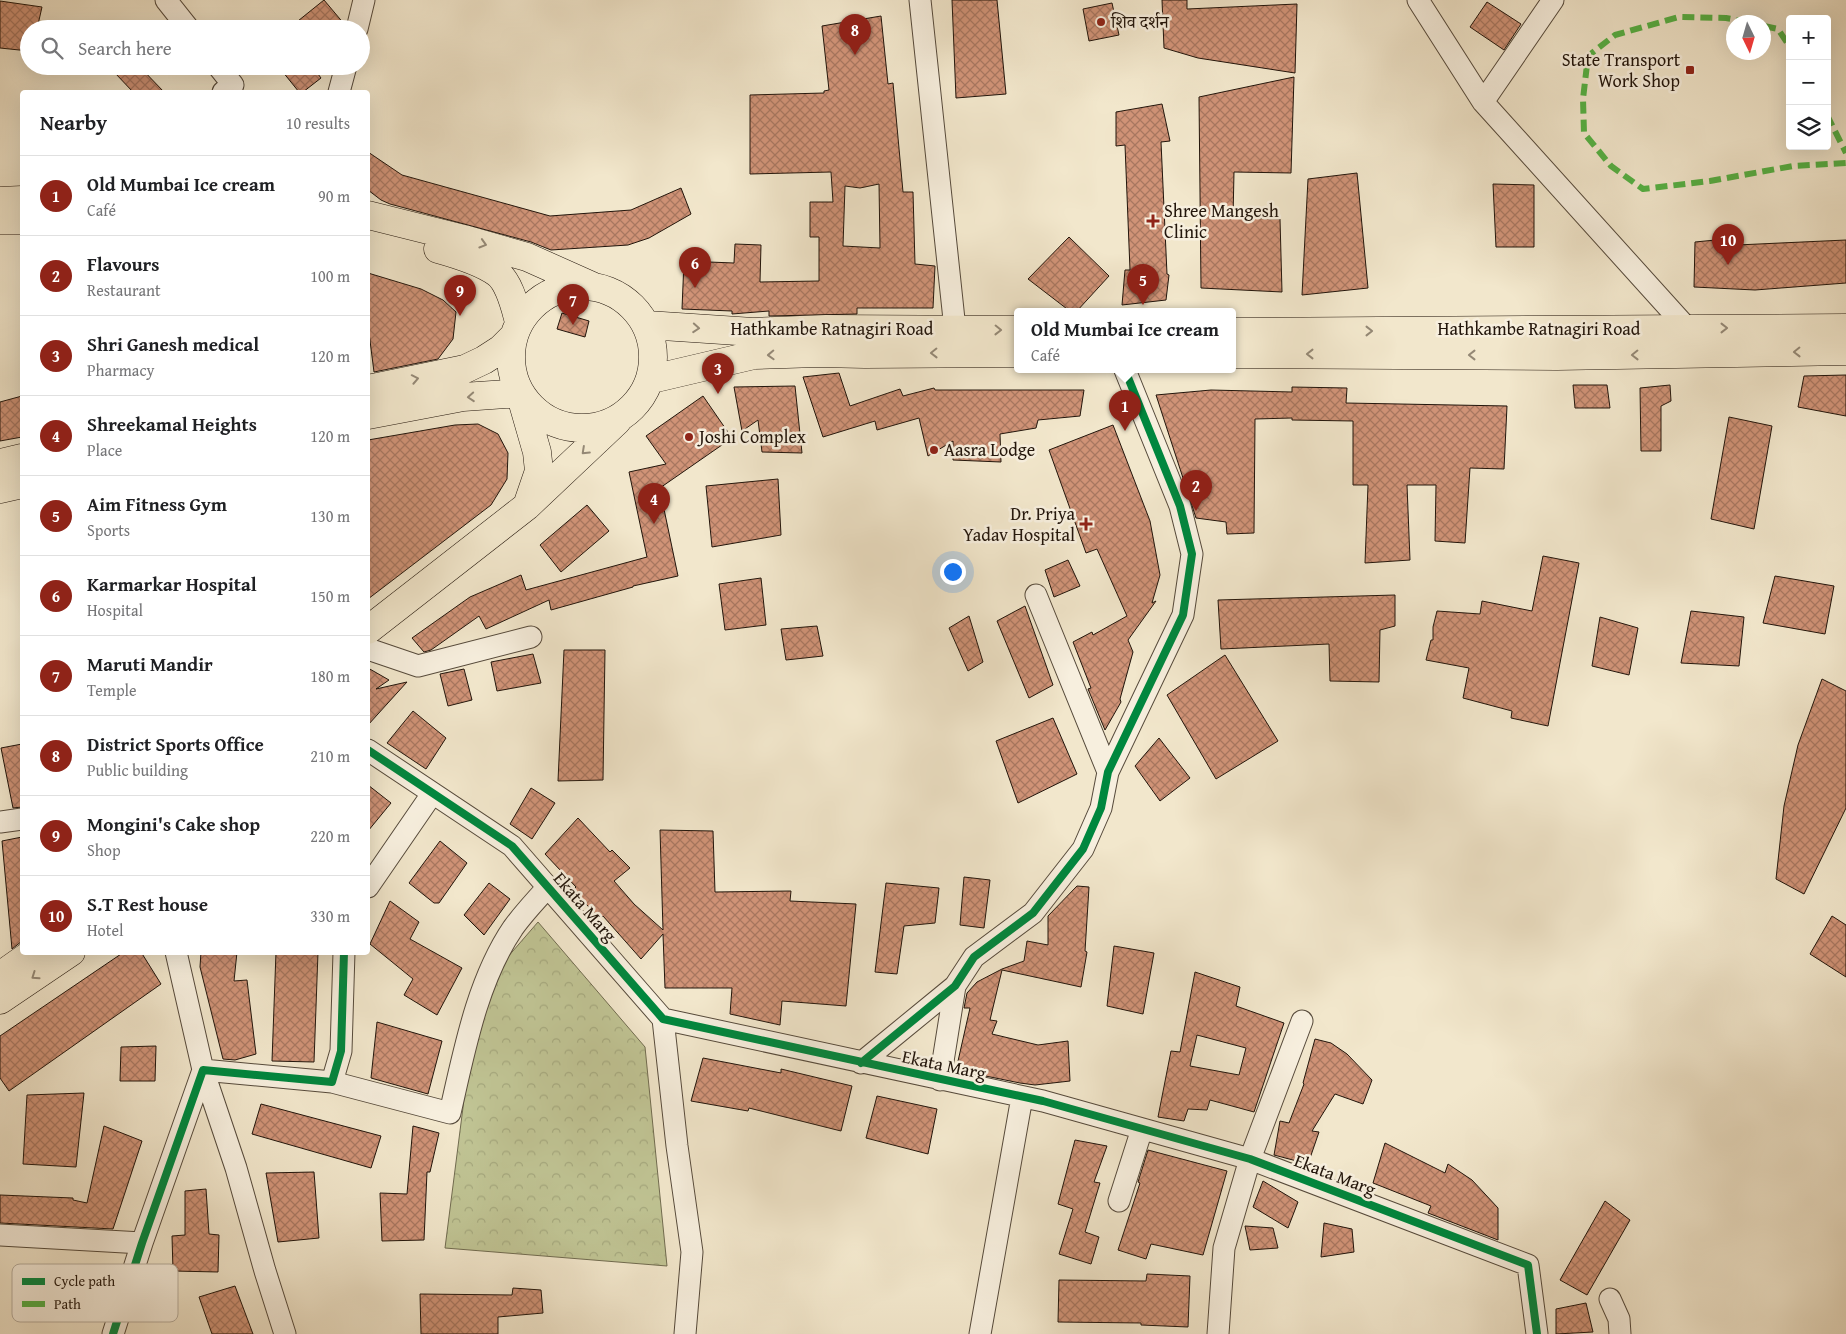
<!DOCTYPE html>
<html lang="en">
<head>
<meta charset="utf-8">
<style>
	body { margin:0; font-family:"Gentium Book Plus","Noto Serif Devanagari",serif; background:#f6f6f6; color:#202124 }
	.controls { position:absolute; right:15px; top:15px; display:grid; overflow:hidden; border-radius:5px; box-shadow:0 5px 20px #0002 }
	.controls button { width:45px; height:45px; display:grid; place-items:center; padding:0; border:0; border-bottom:1px solid #e0e0e0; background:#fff; color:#202124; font:25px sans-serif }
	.compass { position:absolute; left:1726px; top:15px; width:45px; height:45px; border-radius:50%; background:#fff; box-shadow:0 5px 20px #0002; rotate:175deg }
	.you { position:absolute; left:952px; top:571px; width:18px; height:18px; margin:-12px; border:4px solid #fff; border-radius:50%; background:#1a73e8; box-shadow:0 0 0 8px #1a73e833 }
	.badge { display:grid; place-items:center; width:32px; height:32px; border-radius:50%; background:#8f2418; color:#fff; font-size:16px; font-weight:700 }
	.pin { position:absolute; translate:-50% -41px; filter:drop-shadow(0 1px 2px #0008) }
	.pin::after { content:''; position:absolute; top:26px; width:18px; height:15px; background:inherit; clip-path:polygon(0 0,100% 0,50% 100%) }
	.popup { position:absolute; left:1014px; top:308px; width:222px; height:65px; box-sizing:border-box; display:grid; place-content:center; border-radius:5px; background:#fff; filter:drop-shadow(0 1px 4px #0005); font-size:16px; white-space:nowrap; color:#757577 }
	.popup b { font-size:19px; color:#202124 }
	.popup::after { content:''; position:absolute; left:50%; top:100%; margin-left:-10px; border:10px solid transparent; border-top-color:#fff }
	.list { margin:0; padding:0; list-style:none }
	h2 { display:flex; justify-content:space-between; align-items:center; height:65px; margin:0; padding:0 20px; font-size:21px }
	h2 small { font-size:16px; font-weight:400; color:#757577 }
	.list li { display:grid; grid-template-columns:32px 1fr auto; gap:15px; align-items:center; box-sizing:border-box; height:80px; padding:0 20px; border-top:1px solid #e0e0e0 }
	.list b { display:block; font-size:19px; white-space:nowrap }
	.list p { margin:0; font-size:16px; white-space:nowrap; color:#757577 }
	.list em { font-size:16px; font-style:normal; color:#757577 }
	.icon { flex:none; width:28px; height:28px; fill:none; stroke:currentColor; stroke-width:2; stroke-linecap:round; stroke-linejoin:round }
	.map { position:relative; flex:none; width:1846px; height:1334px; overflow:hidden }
	.search { position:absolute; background:#fff; box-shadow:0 5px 20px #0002; left:20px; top:20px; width:350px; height:55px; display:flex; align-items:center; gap:12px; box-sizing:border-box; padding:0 18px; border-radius:28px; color:#757577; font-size:19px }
	.panel { position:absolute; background:#fff; box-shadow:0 5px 20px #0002; left:20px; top:90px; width:350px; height:865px; border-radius:5px }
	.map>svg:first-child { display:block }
	.forest { fill:url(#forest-crowns); stroke:#716c50 }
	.building { fill:url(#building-cross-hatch); stroke:#22150b; fill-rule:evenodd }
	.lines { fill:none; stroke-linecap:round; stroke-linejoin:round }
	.minor-casing { stroke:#564a3b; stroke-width:23 }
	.major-casing { stroke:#22150b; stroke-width:29 }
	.minor { stroke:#f7efde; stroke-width:21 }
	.major { stroke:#f2e7cc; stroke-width:28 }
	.quiet { stroke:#55b144; stroke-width:6; stroke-dasharray:12 6; stroke-linecap:butt }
	.cycleway-casing { stroke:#f7efde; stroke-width:11 }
	.cycleway { stroke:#00873e; stroke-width:8 }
	.oneway { stroke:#948875 }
	.poi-dot { fill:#8f2418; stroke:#f7efde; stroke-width:2 }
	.labels { text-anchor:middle; stroke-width:5; stroke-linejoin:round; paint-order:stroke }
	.poi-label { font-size:18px; fill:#22150b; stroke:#f7efde; text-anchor:start }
	.street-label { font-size:18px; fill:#22150b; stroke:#f7efde }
	.key { fill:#f7efde; stroke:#b7ae9f; stroke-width:1 }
	.key-label { font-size:14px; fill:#22150b }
</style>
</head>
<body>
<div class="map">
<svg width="1846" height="1334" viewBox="0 0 1846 1334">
	<defs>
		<pattern id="forest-crowns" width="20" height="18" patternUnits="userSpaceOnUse" patternTransform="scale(1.25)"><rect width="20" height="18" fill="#c0c494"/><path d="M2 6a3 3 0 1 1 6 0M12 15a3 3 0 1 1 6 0" fill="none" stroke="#a5a87e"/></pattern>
		<pattern id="building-cross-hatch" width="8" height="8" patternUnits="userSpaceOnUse" patternTransform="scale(1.25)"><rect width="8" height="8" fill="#d09377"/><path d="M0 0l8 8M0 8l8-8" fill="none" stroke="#a87760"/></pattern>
	</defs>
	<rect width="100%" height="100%" fill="#f2e7cc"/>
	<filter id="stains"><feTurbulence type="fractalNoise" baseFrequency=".004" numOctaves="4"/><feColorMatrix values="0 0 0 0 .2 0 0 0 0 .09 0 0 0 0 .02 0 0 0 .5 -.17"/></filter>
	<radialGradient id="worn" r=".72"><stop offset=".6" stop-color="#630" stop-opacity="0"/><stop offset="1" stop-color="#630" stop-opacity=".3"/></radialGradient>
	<!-- forest -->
	<path class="forest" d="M538 922 645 1047 667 1266 445 1248 471 1045 506 959Z"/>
	<!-- building -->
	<path class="building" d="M324 0 345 25V29H288Z
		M952 0H997L1006 94 956 98Z
		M1162 0H1187V9L1297 4 1295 73 1198 58 1164 48Z
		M0 1 42 7 37 29H29V51L0 48Z
		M1487 2 1521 24 1504 50 1470 27Z
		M1112 3 1119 35 1089 41 1083 9Z
		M881 16 888 84 893 83 903 192H913L915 264 935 266 933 308H857V314L769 316V311L732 314V311L682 309 684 261 734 263 735 244 761 245 760 282 819 281V237H810V202H833L831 172 750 174V95L824 93V91L829 90 822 26ZM879 184 880 248 843 246 845 186 860 188Z
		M122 66H139L164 92H133L115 73Z
		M278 66H312L321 78 303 92H299Z
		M1294 77 1291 173 1234 172 1233 218 1280 219 1282 292 1201 288 1199 97Z
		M1162 104 1170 141 1161 142 1167 274 1169 275 1166 300 1122 305 1125 270H1130L1125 145 1116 146V112Z
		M368 152 402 175 550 216 631 210 681 188 691 214 649 238 628 245 551 250 531 242 390 204 381 200 368 190Z
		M1357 173 1368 288 1302 295 1308 179Z
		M1493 184 1534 185V247H1496Z
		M1069 237 1109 276 1076 312H1071L1028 279Z
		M1736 238 1737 245 1846 240V283L1755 290 1694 287 1695 242Z
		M368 273 421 289 443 300 456 312 453 339 438 359 374 372 368 325Z
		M562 313 589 321 585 337 557 329Z
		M839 373 850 406 900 389 903 396 934 388 935 390H1084L1080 416 1038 420 1036 428 1000 434 1001 462 953 460V441L928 456 919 418 877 430 875 421 823 437 803 377Z
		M1846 375V416L1798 407 1804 376Z
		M1573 385H1607L1610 408H1575Z
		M1670 385 1671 401 1661 406V451H1641L1640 388Z
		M795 386 802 453 762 452 758 420 742 431 734 387Z
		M1292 387 1347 388 1346 403 1507 406 1504 469 1470 468 1465 543 1435 541 1436 485H1407L1410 560 1365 563 1368 485H1353V421L1292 420V418L1255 419 1254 533 1227 534 1226 522 1196 518 1156 395 1211 390 1292 392Z
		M22 396V437L0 441V402Z
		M703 396 732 438 657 490H660L678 576 633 586V587L551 610 549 600 486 629 479 616 431 650 424 652 412 638 470 597 521 575 526 590 647 557 629 472 666 464 646 436Z
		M1729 417 1772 426 1754 529 1711 519Z
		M478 424 498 434 508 453 507 479 491 505 368 599V440L455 425Z
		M1113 425 1150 521 1160 575 1152 603 1156 601 1128 640 1133 652 1120 699 1121 702 1105 730 1088 689 1091 688 1073 642 1092 632 1093 635 1127 616 1097 549 1086 553 1049 450Z
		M778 479 781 535 712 547 706 486Z
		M587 505 609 531 561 572 540 545Z
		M1543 556 1579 563 1548 726 1511 718 1512 711 1463 698 1469 668 1426 660 1431 640H1433V627L1437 611 1480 614 1482 601 1532 611Z
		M1068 560 1080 586 1054 597 1045 570Z
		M1775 576 1834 586 1825 634 1763 623Z
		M761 578 766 625 725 630 719 584Z
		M1395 595V626L1380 630 1379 682 1330 681 1329 644 1221 649 1218 600Z
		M1025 606 1053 685 1029 698 997 621Z
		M1691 611 1744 617 1739 666 1681 663Z
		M969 616 983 662 968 671 949 628Z
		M1600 617 1638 628 1629 675 1592 666Z
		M817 626 823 656 786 660 781 629Z
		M564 650H605L603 780 558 781Z
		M533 654 541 683 497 691 491 662Z
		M1225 655 1278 741 1216 779 1167 695Z
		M368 668 389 680 376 689 407 682 368 725Z
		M464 669 472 700 448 706 440 674Z
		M1822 679 1846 691V808L1804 894 1776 879 1784 806 1798 745Z
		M413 711 446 738 426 769 387 743Z
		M1053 718 1077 774 1018 803 996 741Z
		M1159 738 1190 778 1160 801 1135 766Z
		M22 744V807L13 808 1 748Z
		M368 785 391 803 368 831Z
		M531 788 555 803 532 839 510 824Z
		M578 818 610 852 612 850 630 868 614 881 634 904 663 930 660 830 713 831 715 892 791 891 790 901 856 904 846 1006 782 1001 780 1025 730 1014 732 988H665L663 934 641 959 603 916 600 919 573 890 576 887 545 854Z
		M22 837V941L12 949 2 841Z
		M440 841 467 863 439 903H434L409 883Z
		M964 877 990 880 984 928 960 925Z
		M489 883 510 899 484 935 464 915Z
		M886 883 939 888 935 923 904 926 897 974 875 972Z
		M1077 886 1089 887 1085 951 1087 952 1081 987 1002 970 990 1020 997 1021 992 1034 1038 1045 1068 1041 1070 1081 1035 1085 1020 1083 956 1070 970 1008H964L967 993 977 982 1002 969 1024 961 1027 941 1048 945V916Z
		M390 901 419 922 410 939 462 968 437 1015 404 995 413 979 370 944Z
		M1832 916 1846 925V977L1810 954Z
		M1114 946 1154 953 1143 1014 1107 1006Z
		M124 952H141L161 984 9 1091 0 1078V1036Z
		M201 952H237L234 981 247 980 256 1054 235 1060 223 1059 200 967Z
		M276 952H318L314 1062 272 1061Z
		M1195 972 1240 987 1236 1006 1284 1023 1254 1112 1210 1100 1207 1110 1188 1109 1184 1121 1158 1117 1171 1051 1180 1052ZM1197 1035 1246 1048 1239 1075 1190 1066Z
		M377 1022 442 1041 428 1094 371 1078Z
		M1315 1039 1331 1043 1347 1054 1372 1080 1363 1104 1335 1094 1312 1131 1319 1132 1308 1164 1274 1155 1280 1121 1289 1123 1304 1084 1303 1083Z
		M156 1046 155 1081H120L121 1047Z
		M703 1058 781 1073V1069L852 1086 841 1131 749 1108 748 1111 691 1101Z
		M84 1093 76 1167 23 1164 27 1095Z
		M877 1096 937 1109 928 1154 866 1138Z
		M261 1104 381 1136 371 1168 252 1134Z
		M104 1126 142 1141 113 1229 0 1223V1195L73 1198V1200L87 1203Z
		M413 1126 439 1133 430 1172H427L424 1240 382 1241 380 1193 407 1194Z
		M1075 1140 1107 1146 1094 1182 1100 1183 1085 1232 1099 1237 1091 1264 1059 1254 1073 1209 1058 1204Z
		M1385 1143 1445 1173 1448 1164 1472 1180 1498 1208V1240L1428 1213 1431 1206 1373 1183Z
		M1148 1150 1227 1171 1203 1255 1151 1244 1146 1259 1118 1250 1140 1183 1138 1182Z
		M314 1172 319 1238 278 1242 266 1173Z
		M1263 1181 1298 1202 1288 1228 1253 1207Z
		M206 1189 209 1234 219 1235 218 1272 173 1271 172 1236 185 1235V1191Z
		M1605 1201 1630 1220 1587 1295 1560 1280Z
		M1324 1223 1352 1229 1354 1252 1321 1257Z
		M1245 1226 1273 1228 1278 1248 1250 1250Z
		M1147 1274 1190 1276 1188 1327 1141 1325V1323L1058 1322 1059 1280 1146 1281Z
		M235 1286 253 1334H212L199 1297Z
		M513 1288 541 1290 543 1313 498 1317V1334H421L420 1294 512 1295Z
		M1586 1303 1593 1332 1556 1334V1309Z"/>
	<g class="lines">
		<!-- minor casing -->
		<g class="minor-casing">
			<path id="minor" d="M166 0 189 29
				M920 0 955 329
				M1418 0 1483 102 1687 328V340
				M357 29 364 0
				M218 66 233 85 223 92
				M339 92 346 66
				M1483 102 1553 0
				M1036 595 1108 772
				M368 649 418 666 531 637
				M368 750 512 846 663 1019 1043 1101 1250 1159 1528 1265 1537 1334
				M0 822 22 819
				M368 887 432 794
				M176 952 203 1070 236 1168 265 1271 285 1334
				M663 1019 677 1146 692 1252 685 1334
				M861 1063 955 986 974 957 1033 913 1083 849 1101 808 1108 772 1183 615 1192 554 1180 506 1125 370
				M940 1080 955 986
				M332 1082 450 1113C464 1052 477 981 513 928 523 914 536 900 548 887
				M1119 1201 1142 1129
				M0 1235 142 1243
				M1610 1299 1619 1319 1620 1334
				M113 1334 142 1243 203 1070 332 1082 341 1051 344 952
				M980 1334 1022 1097
				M1218 1334 1224 1248 1250 1159 1302 1021"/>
		</g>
		<!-- major casing -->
		<g class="major-casing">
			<path id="major" d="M0 201 22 200
				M368 215 464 239 527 257 592 286
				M0 220H22
				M438 249C456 254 482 262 497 273 510 283 515 307 519 322
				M511 357a71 71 0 1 1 142 0a71 71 0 1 1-142 0Z
				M647 325 753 332 826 329 1018 330
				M1232 332 1846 328
				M1232 354 1557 356 1846 351
				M652 379 754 355 818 353 865 354 1018 353
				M368 389 465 369 484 360 501 349 513 337
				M368 415 463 397 520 393 537 452 539 471 528 503
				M0 463 22 458
				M0 489 22 484
				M368 630 527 506 617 421
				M0 976 34 952
				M0 1000 71 952"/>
		</g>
		<!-- minor -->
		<use href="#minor" class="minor"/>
		<!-- major -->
		<use href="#major" class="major"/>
		<!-- quiet -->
		<path class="quiet" d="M1748 22 1726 18 1679 17 1615 35 1588 56 1583 99 1584 133 1611 166 1643 189 1710 181 1793 166 1846 163
			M1764 26 1778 29 1790 47
			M1827 115 1846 153"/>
		<!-- cycleway casing -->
		<g class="cycleway-casing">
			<path id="cycleway" d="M368 750 512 846 663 1019 1043 1101 1250 1159 1528 1265 1537 1334
				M861 1063 955 986 974 957 1033 913 1083 849 1101 808 1108 772 1183 615 1192 554 1180 506 1125 370
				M113 1334 142 1243 203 1070 332 1082 341 1051 344 952"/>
		</g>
		<!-- cycleway -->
		<use href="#cycleway" class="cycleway"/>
	</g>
	<!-- one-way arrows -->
	<defs><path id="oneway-chevron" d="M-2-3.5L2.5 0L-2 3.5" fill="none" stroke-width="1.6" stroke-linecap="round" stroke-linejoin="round" transform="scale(1.25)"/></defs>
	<g class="oneway">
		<use href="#oneway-chevron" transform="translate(483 244) rotate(17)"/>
		<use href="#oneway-chevron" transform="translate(696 328) rotate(4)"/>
		<use href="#oneway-chevron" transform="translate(1724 328)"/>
		<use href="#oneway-chevron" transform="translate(998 330) rotate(1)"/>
		<use href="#oneway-chevron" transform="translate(1369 331)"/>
		<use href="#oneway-chevron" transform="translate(1797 352) rotate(179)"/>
		<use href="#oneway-chevron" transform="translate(934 353) rotate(179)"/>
		<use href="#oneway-chevron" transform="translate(1310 354) rotate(-180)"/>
		<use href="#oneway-chevron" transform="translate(771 355) rotate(178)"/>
		<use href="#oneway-chevron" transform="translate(1472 355) rotate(-180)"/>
		<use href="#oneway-chevron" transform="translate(1635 355) rotate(179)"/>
		<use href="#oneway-chevron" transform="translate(415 379) rotate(-11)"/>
		<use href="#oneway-chevron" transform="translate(471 397) rotate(176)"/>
		<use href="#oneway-chevron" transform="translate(585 451) rotate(137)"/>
		<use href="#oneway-chevron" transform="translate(35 976) rotate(145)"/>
	</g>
	<!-- markers -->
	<g class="poi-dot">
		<circle cx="1101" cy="22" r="5"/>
		<rect x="1685" y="65" width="10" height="10" rx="2.5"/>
		<path d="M1150.5 213.5h5v5h5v5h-5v5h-5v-5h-5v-5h5z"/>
		<circle cx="689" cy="437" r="5"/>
		<circle cx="934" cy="450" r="5"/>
		<path d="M1083.5 516.5h5v5h5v5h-5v5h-5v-5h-5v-5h5z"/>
	</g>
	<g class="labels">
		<!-- poi labels -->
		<g class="poi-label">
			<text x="1111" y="28">शिव दर्शन</text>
			<text x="1680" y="66" text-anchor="end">State Transport<tspan x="1680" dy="21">Work Shop</tspan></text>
			<text x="1164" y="217">Shree Mangesh<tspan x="1164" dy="21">Clinic</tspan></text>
			<text x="699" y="443">Joshi Complex</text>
			<text x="944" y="456">Aasra Lodge</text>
			<text x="1075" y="520" text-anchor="end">Dr. Priya<tspan x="1075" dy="21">Yadav Hospital</tspan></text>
		</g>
		<!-- street labels -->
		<g class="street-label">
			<text x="832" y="335">Hathkambe Ratnagiri Road</text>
			<text x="1539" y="335">Hathkambe Ratnagiri Road</text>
			<text transform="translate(585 907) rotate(49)" y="6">Ekata Marg</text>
			<text transform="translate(944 1065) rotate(12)" y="6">Ekata Marg</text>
			<text transform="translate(1335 1175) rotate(21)" y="6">Ekata Marg</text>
		</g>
	</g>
	<!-- legend -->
	<rect x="12" y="1264" width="166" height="58" rx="8" class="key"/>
	<rect x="22" y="1278" width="23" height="7" fill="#00873e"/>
	<rect x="22" y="1301" width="23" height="6" fill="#55b144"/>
	<g class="key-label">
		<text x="54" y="1286">Cycle path</text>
		<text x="54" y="1309">Path</text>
	</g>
	<rect width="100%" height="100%" filter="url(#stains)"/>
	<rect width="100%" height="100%" fill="url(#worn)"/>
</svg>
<div class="controls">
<button>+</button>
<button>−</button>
<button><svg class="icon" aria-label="layers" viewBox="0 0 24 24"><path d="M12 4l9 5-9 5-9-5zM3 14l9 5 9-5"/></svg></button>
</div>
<svg class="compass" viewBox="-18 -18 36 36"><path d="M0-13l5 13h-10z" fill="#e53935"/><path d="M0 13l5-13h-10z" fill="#757577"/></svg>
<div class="you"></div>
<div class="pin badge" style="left:1125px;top:431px">1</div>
<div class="popup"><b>Old Mumbai Ice cream</b>Café</div>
<div class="pin badge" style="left:1196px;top:511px">2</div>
<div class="pin badge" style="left:718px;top:394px">3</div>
<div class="pin badge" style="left:654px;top:524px">4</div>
<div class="pin badge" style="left:1143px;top:305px">5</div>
<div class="pin badge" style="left:695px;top:288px">6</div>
<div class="pin badge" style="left:573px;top:325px">7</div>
<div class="pin badge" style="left:855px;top:55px">8</div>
<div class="pin badge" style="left:460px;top:316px">9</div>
<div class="pin badge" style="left:1728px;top:265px">10</div>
<div class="search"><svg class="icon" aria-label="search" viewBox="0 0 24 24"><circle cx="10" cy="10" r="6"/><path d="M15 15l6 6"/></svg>Search here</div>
<section class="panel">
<h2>Nearby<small>10 results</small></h2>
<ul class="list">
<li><span class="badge">1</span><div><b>Old Mumbai Ice cream</b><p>Café</p></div><em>90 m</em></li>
<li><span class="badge">2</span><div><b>Flavours</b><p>Restaurant</p></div><em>100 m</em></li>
<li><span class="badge">3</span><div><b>Shri Ganesh medical</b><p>Pharmacy</p></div><em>120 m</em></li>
<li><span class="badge">4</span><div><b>Shreekamal Heights</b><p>Place</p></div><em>120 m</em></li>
<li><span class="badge">5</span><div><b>Aim Fitness Gym</b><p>Sports</p></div><em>130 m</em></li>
<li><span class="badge">6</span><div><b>Karmarkar Hospital</b><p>Hospital</p></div><em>150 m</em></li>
<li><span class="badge">7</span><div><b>Maruti Mandir</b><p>Temple</p></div><em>180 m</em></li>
<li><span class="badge">8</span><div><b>District Sports Office</b><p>Public building</p></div><em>210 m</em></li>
<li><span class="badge">9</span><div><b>Mongini's Cake shop</b><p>Shop</p></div><em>220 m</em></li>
<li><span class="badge">10</span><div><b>S.T Rest house</b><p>Hotel</p></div><em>330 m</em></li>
</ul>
</section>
</div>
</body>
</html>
